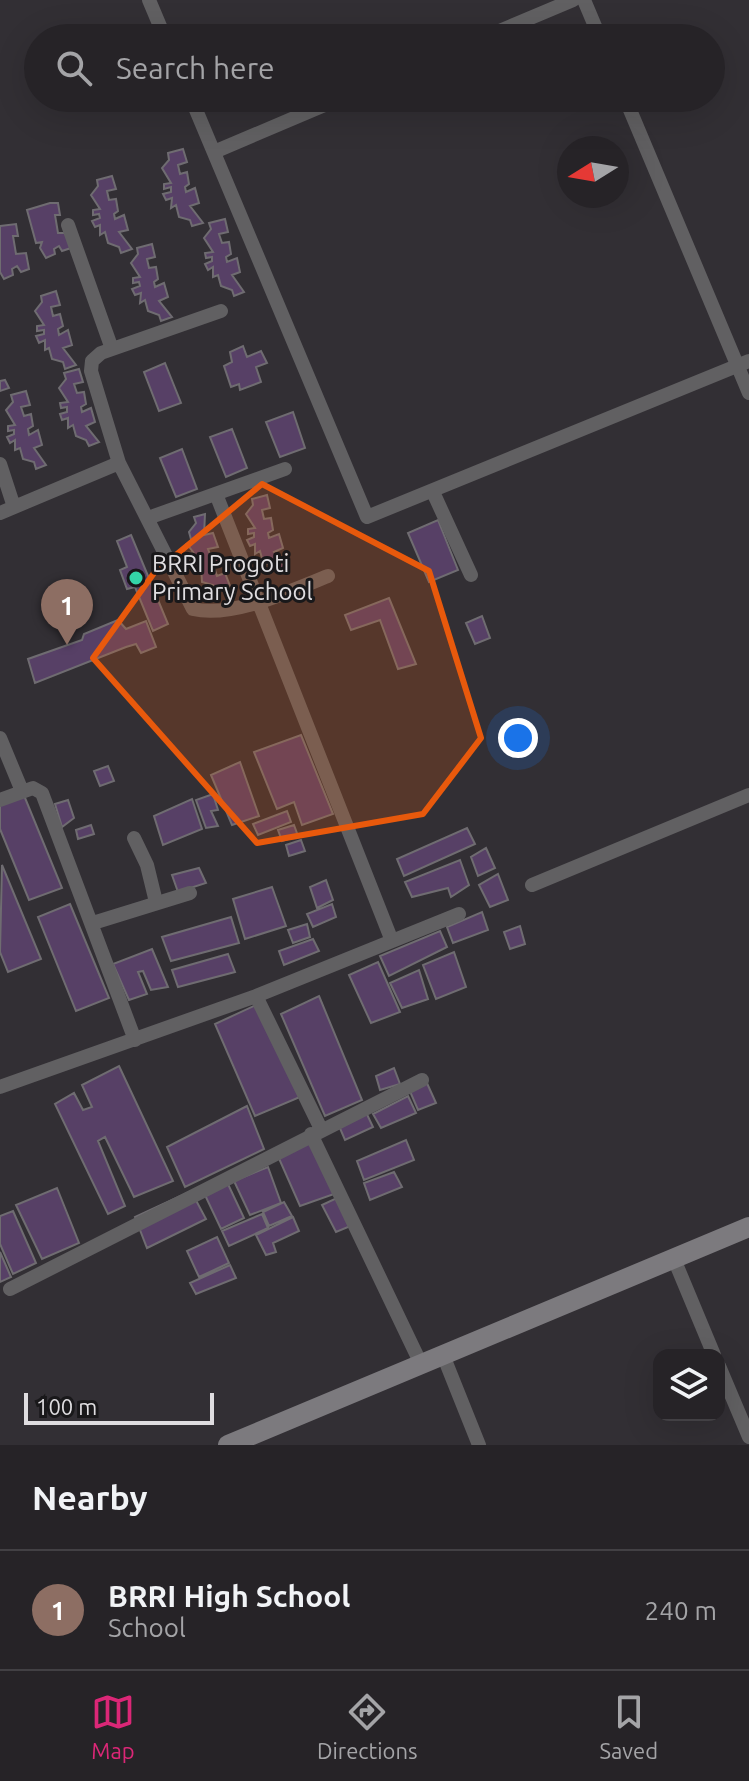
<!DOCTYPE html>
<html lang="en">
<head>
<meta charset="utf-8">
<style>
	body { margin:0; font-family:Ubuntu,sans-serif; background:#322f33; color:#f1f3f6 }
	.controls { position:absolute; right:24px; bottom:24px; display:grid; overflow:hidden; border-radius:16px; box-shadow:0 8px 32px #0002 }
	.controls button { width:72px; height:72px; display:grid; place-items:center; padding:0; border:0; border-bottom:2px solid #424044; background:#262327; color:#f1f3f6; font:40px sans-serif }
	.compass { position:absolute; left:557px; top:136px; width:72px; height:72px; border-radius:50%; background:#262327; box-shadow:0 8px 32px #0002; rotate:259deg }
	.scale { position:absolute; left:24px; bottom:20px; width:190px; box-sizing:border-box; padding-left:8px; border:4px solid #dfdde0; border-top:0; font-size:22px; line-height:28px; white-space:nowrap; color:#dfdde0; -webkit-text-stroke:6px #19181a; paint-order:stroke }
	.you { position:absolute; left:518px; top:738px; width:28px; height:28px; margin:-20px; border:6px solid #fff; border-radius:50%; background:#1a73e8; box-shadow:0 0 0 12px #1a73e833 }
	.badge { display:grid; place-items:center; width:52px; height:52px; border-radius:50%; background:#db2777; color:#fff; font-size:26px; font-weight:700 }
	.pin { position:absolute; translate:-50% -66px; filter:drop-shadow(0 2px 4px #0008) }
	.pin::after { content:''; position:absolute; top:42px; width:28px; height:24px; background:inherit; clip-path:polygon(0 0,100% 0,50% 100%) }
	.list { margin:0; padding:0; list-style:none }
	h2 { display:flex; justify-content:space-between; align-items:center; height:104px; margin:0; padding:0 32px; font-size:34px }
	h2 small { font-size:26px; font-weight:400; color:#a4a4a7 }
	.list li { display:grid; grid-template-columns:52px 1fr auto; gap:24px; align-items:center; box-sizing:border-box; height:120px; padding:0 32px; border-top:2px solid #424044 }
	.list b { display:block; font-size:30px; white-space:nowrap }
	.list p { margin:0; font-size:26px; white-space:nowrap; color:#a4a4a7 }
	.list em { font-size:26px; font-style:normal; color:#a4a4a7 }
	.icon { flex:none; width:44px; height:44px; fill:none; stroke:currentColor; stroke-width:2; stroke-linecap:round; stroke-linejoin:round }
	.map { position:relative; flex:none; width:749px; height:1445px; overflow:hidden }
	.search { position:absolute; background:#262327; box-shadow:0 8px 32px #0002; left:24px; right:24px; top:24px; height:88px; display:flex; align-items:center; gap:20px; box-sizing:border-box; padding:0 28px; border-radius:44px; color:#a4a4a7; font-size:30px }
	.sheet { height:224px; background:#262327 }
	nav { display:flex; justify-content:space-around; align-items:center; box-sizing:border-box; height:112px; border-top:2px solid #424044; background:#262327; font-size:22px; color:#a4a4a7 }
	nav a { display:grid; justify-items:center; gap:4px }
	nav .on { color:#db2777 }
	.map>svg:first-child { display:block }
	.building { fill:#574066; stroke:#6f6c71; stroke-width:2 }
	.lines { fill:none; stroke-linecap:round; stroke-linejoin:round }
	.street { stroke:#616062; stroke-width:14 }
	.secondary { stroke:#7c7a7e; stroke-width:20 }
	.marked { fill:#e8590c; fill-opacity:0.2; stroke:#e8590c; stroke-width:6; stroke-linejoin:round }
	.poi-dot { fill:#34d4a8; stroke:#19181a; stroke-width:3 }
	.labels { text-anchor:middle; stroke-width:6; stroke-linejoin:round; paint-order:stroke }
	.poi-label { font-size:24px; fill:#dfdde0; stroke:#19181a; text-anchor:start }
</style>
</head>
<body>
<div class="map">
<svg width="749" height="1445" viewBox="0 0 749 1445">
	<rect width="100%" height="100%" fill="#322f34"/>
	<!-- building -->
	<path class="building" d="M183 149 187 162 178 165 180 174 187 172 189 184 185 187 186 192 195 188 199 203 190 206 203 223 192 226 190 220 179 217 176 205 171 208 172 198 166 200 163 194 171 192V187L164 189V184L171 183 162 168 169 160 168 153Z
		M112 176 116 189 107 191 109 200 116 199 118 211 114 214 115 219 124 215 128 230 119 232 132 249 121 253 119 247 108 243 105 232 100 235V225L95 227 92 221 100 218 99 214 93 215V210L100 209 91 195 98 186 97 180Z
		M50 203H58L60 215H55L58 233H67L71 248 62 251 59 246 54 249 55 254 46 258 40 248 42 242 36 243 27 210Z
		M225 219 228 232 219 234 222 243 229 242 231 254 226 257 227 262 237 258 240 272 232 275 244 292 234 296 232 290 221 286 218 275 213 277V267L208 270 205 264 212 261V257L206 258 205 253 213 252 204 238 211 229 209 223Z
		M16 224 18 236H13L16 254 26 253 29 269 21 272 17 266 12 269 13 275 4 279 0 272V226Z
		M152 244 155 257 147 259 149 268 156 267 158 279 154 282 155 287 164 283 168 297 159 301 172 317 161 321 159 315 148 311 145 300 140 303 141 293 135 295 132 289 140 286 139 282 133 283V278L140 277 131 263 138 254 137 248Z
		M56 291 60 305 51 307 53 316 60 314 63 326 58 329 59 335 68 330 72 345 63 348 76 365 65 369 63 362 52 359 49 348 45 350V340L39 343 36 336 44 334V330L37 331V326L44 325 35 311 42 302 41 296Z
		M243 346 247 357 261 351 267 363 256 367 261 382 240 390 239 384 231 387 224 366 232 362 230 352Z
		M165 363 181 403 159 411 144 372Z
		M79 369 83 382 74 384 77 393 84 392 86 404 81 407 82 412 91 408 95 422 86 426 99 442 89 446 86 440 76 436 73 425 68 428V418L62 420 60 414 67 412V407L61 408 60 403 68 402 59 388 66 379 64 373Z
		M5 380 9 388 0 391V381Z
		M26 391 30 405 21 407 24 416 31 414 33 426 28 429 29 435 38 430 42 445 34 448 46 465 36 469 34 462 23 459 20 448 15 450V440L10 443 7 437 14 434V430L8 431V426L15 425 6 410 13 402 11 395Z
		M293 412 305 448 280 457 266 422Z
		M232 429 247 468 226 477 210 437Z
		M182 449 197 489 176 497 160 458Z
		M267 495 270 508 262 510 264 519 271 518 273 530 268 533 269 538 279 534 283 548 274 552 286 568 276 572 274 566 263 562 260 551 255 554V544L250 546 247 540 254 537V533L248 534V529L255 528 246 514 253 505 252 499Z
		M205 514 204 535 213 533 218 547 208 549 210 554 215 553 221 564 214 567 217 576 225 573 230 586 215 591 213 585 202 582 201 565 195 568 192 564 198 561 196 558 188 560 187 553 193 552 187 544 192 543 189 532 196 523 194 517Z
		M438 520 458 570 429 582 408 533Z
		M131 535 168 624 153 631 135 587 127 589 120 570 127 567 117 541Z
		M389 598 416 664 398 669 380 620 351 630 345 615Z
		M482 616 490 638 475 644 466 623Z
		M118 620 126 629 146 621 156 647 141 653 136 644 126 647 35 683 28 659 82 640 84 634Z
		M301 735 333 814 302 825 294 802 277 809 254 752Z
		M240 762 259 816 232 825 211 775Z
		M108 766 114 781 100 786 94 771Z
		M23 793 62 888 29 900 0 829V803Z
		M213 794 218 810 211 811 218 826 206 828 196 800Z
		M192 799 202 829 163 845 154 816Z
		M68 800 74 818 62 827 55 804Z
		M287 811 291 822 258 835 253 824Z
		M91 825 94 834 78 839 76 830Z
		M294 825 298 836 282 841 278 830Z
		M467 828 475 844 404 876 397 859Z
		M301 840 305 851 289 856 286 845Z
		M486 848 495 868 478 876 471 857Z
		M460 860 469 885 451 897 448 888 412 897 405 882Z
		M2 865 41 959 8 972 0 952Z
		M199 868 206 883 178 892 172 875Z
		M498 874 508 900 490 907 479 885Z
		M326 880 333 900 317 908 310 887Z
		M272 887 286 926 245 939 233 899Z
		M70 904 109 998 76 1011 38 917Z
		M332 904 336 917 313 927 307 914Z
		M482 912 488 930 453 943 447 927Z
		M231 917 239 943 171 961 162 937Z
		M307 924 310 937 293 943 288 930Z
		M520 926 525 944 510 949 504 932Z
		M440 931 447 947 389 976 380 956Z
		M313 939 319 951 284 965 279 951Z
		M152 949 168 987 151 990 143 971 138 972 147 994 129 1000 113 964Z
		M454 952 466 987 436 999 423 965Z
		M228 954 235 972 178 987 172 970Z
		M378 962 400 1012 371 1023 349 975Z
		M419 970 428 999 402 1008 390 983Z
		M319 996 362 1100 325 1116 281 1014Z
		M256 1005 300 1097 255 1116 215 1024Z
		M119 1066 173 1181 134 1197 105 1137 98 1141 125 1206 108 1214 55 1104 74 1093 83 1110 92 1107 82 1085Z
		M394 1068 400 1084 380 1090 376 1076Z
		M426 1081 436 1103 418 1110 409 1089Z
		M408 1096 416 1113 381 1128 373 1114Z
		M247 1106 264 1149 185 1187 167 1147Z
		M363 1106 373 1127 345 1140 336 1119Z
		M309 1138 337 1193 300 1206 277 1154Z
		M406 1140 414 1160 364 1180 357 1161Z
		M268 1167 281 1203 250 1215 234 1181Z
		M394 1172 402 1187 370 1200 364 1183Z
		M227 1182 244 1218 221 1229 204 1193Z
		M57 1188 79 1243 42 1259 16 1205Z
		M191 1191 206 1219 147 1248 135 1217Z
		M341 1196 353 1225 336 1232 322 1205Z
		M284 1202 292 1216 269 1226 263 1212Z
		M13 1211 36 1263 13 1274 0 1244V1216Z
		M262 1214 268 1228 229 1246 222 1231Z
		M293 1217 299 1231 273 1243 276 1252 266 1255 256 1235Z
		M217 1237 229 1263 199 1277 187 1251Z
		M0 1252 11 1277 0 1282Z
		M230 1265 236 1278 196 1294 190 1283Z"/>
	<g class="lines">
		<!-- street -->
		<path class="street" d="M149 0 165 38
			M584 0 600 38
			M483 38 573 0
			M191 98 367 517 749 361
			M625 98 749 393
			M214 152 341 98
			M68 225 112 349
			M221 311 101 353 92 361 91 371 119 463 193 609C233 618 290 591 328 576
			M0 464 14 507
			M433 492 471 575
			M216 494 392 941
			M0 513 119 463
			M148 518 285 469
			M0 738 22 791
			M0 800 33 788 42 793 135 1040
			M134 838 147 865 156 902
			M532 885 749 795
			M93 923 190 893
			M256 996 321 1129
			M0 1087 256 996 459 914
			M311 1134 421 1364
			M674 1259 714 1355
			M10 1289 422 1080
			M443 1355 479 1445
			M719 1366 749 1437"/>
		<!-- secondary -->
		<path class="secondary" d="M228 1445 749 1227"/>
	</g>
	<!-- marked area -->
	<path class="marked" d="M262 484 429 571 481 738 423 814 257 843 93 658 154 573Z"/>
	<!-- markers -->
	<circle class="poi-dot" cx="136" cy="578" r="8"/>
	<g class="labels">
		<!-- poi labels -->
		<g class="poi-label">
			<text x="152" y="572">BRRI Progoti<tspan x="152" dy="28">Primary School</tspan></text>
		</g>
	</g>
</svg>
<div class="controls">
<button><svg class="icon" aria-label="layers" viewBox="0 0 24 24"><path d="M12 4l9 5-9 5-9-5zM3 14l9 5 9-5"/></svg></button>
</div>
<svg class="compass" viewBox="-18 -18 36 36"><path d="M0-13l5 13h-10z" fill="#e53935"/><path d="M0 13l5-13h-10z" fill="#a4a4a7"/></svg>
<div class="scale">100 m</div>
<div class="you"></div>
<div class="pin badge" style="left:67px;top:645px;background:#8d6e63">1</div>
<div class="search"><svg class="icon" aria-label="search" viewBox="0 0 24 24"><circle cx="10" cy="10" r="6"/><path d="M15 15l6 6"/></svg>Search here</div>
</div>
<section class="sheet">
<h2>Nearby<small></small></h2>
<ul class="list">
<li><span class="badge" style="background:#8d6e63">1</span><div><b>BRRI High School</b><p>School</p></div><em>240 m</em></li>
</ul>
</section>
<nav>
<a class="on"><svg class="icon" aria-label="map" viewBox="0 0 24 24"><path d="M3 6l6-2 6 2 6-2v14l-6 2-6-2-6 2zM9 4v14M15 6v14"/></svg>Map</a>
<a><svg class="icon" aria-label="directions" viewBox="0 0 24 24"><path d="M12 3l9 9-9 9-9-9zM9 14v-3h6M13 9l2 2-2 2"/></svg>Directions</a>
<a><svg class="icon" aria-label="saved" viewBox="0 0 24 24"><path d="M7 4h10v16l-5-4-5 4z"/></svg>Saved</a>
</nav>
</body>
</html>
